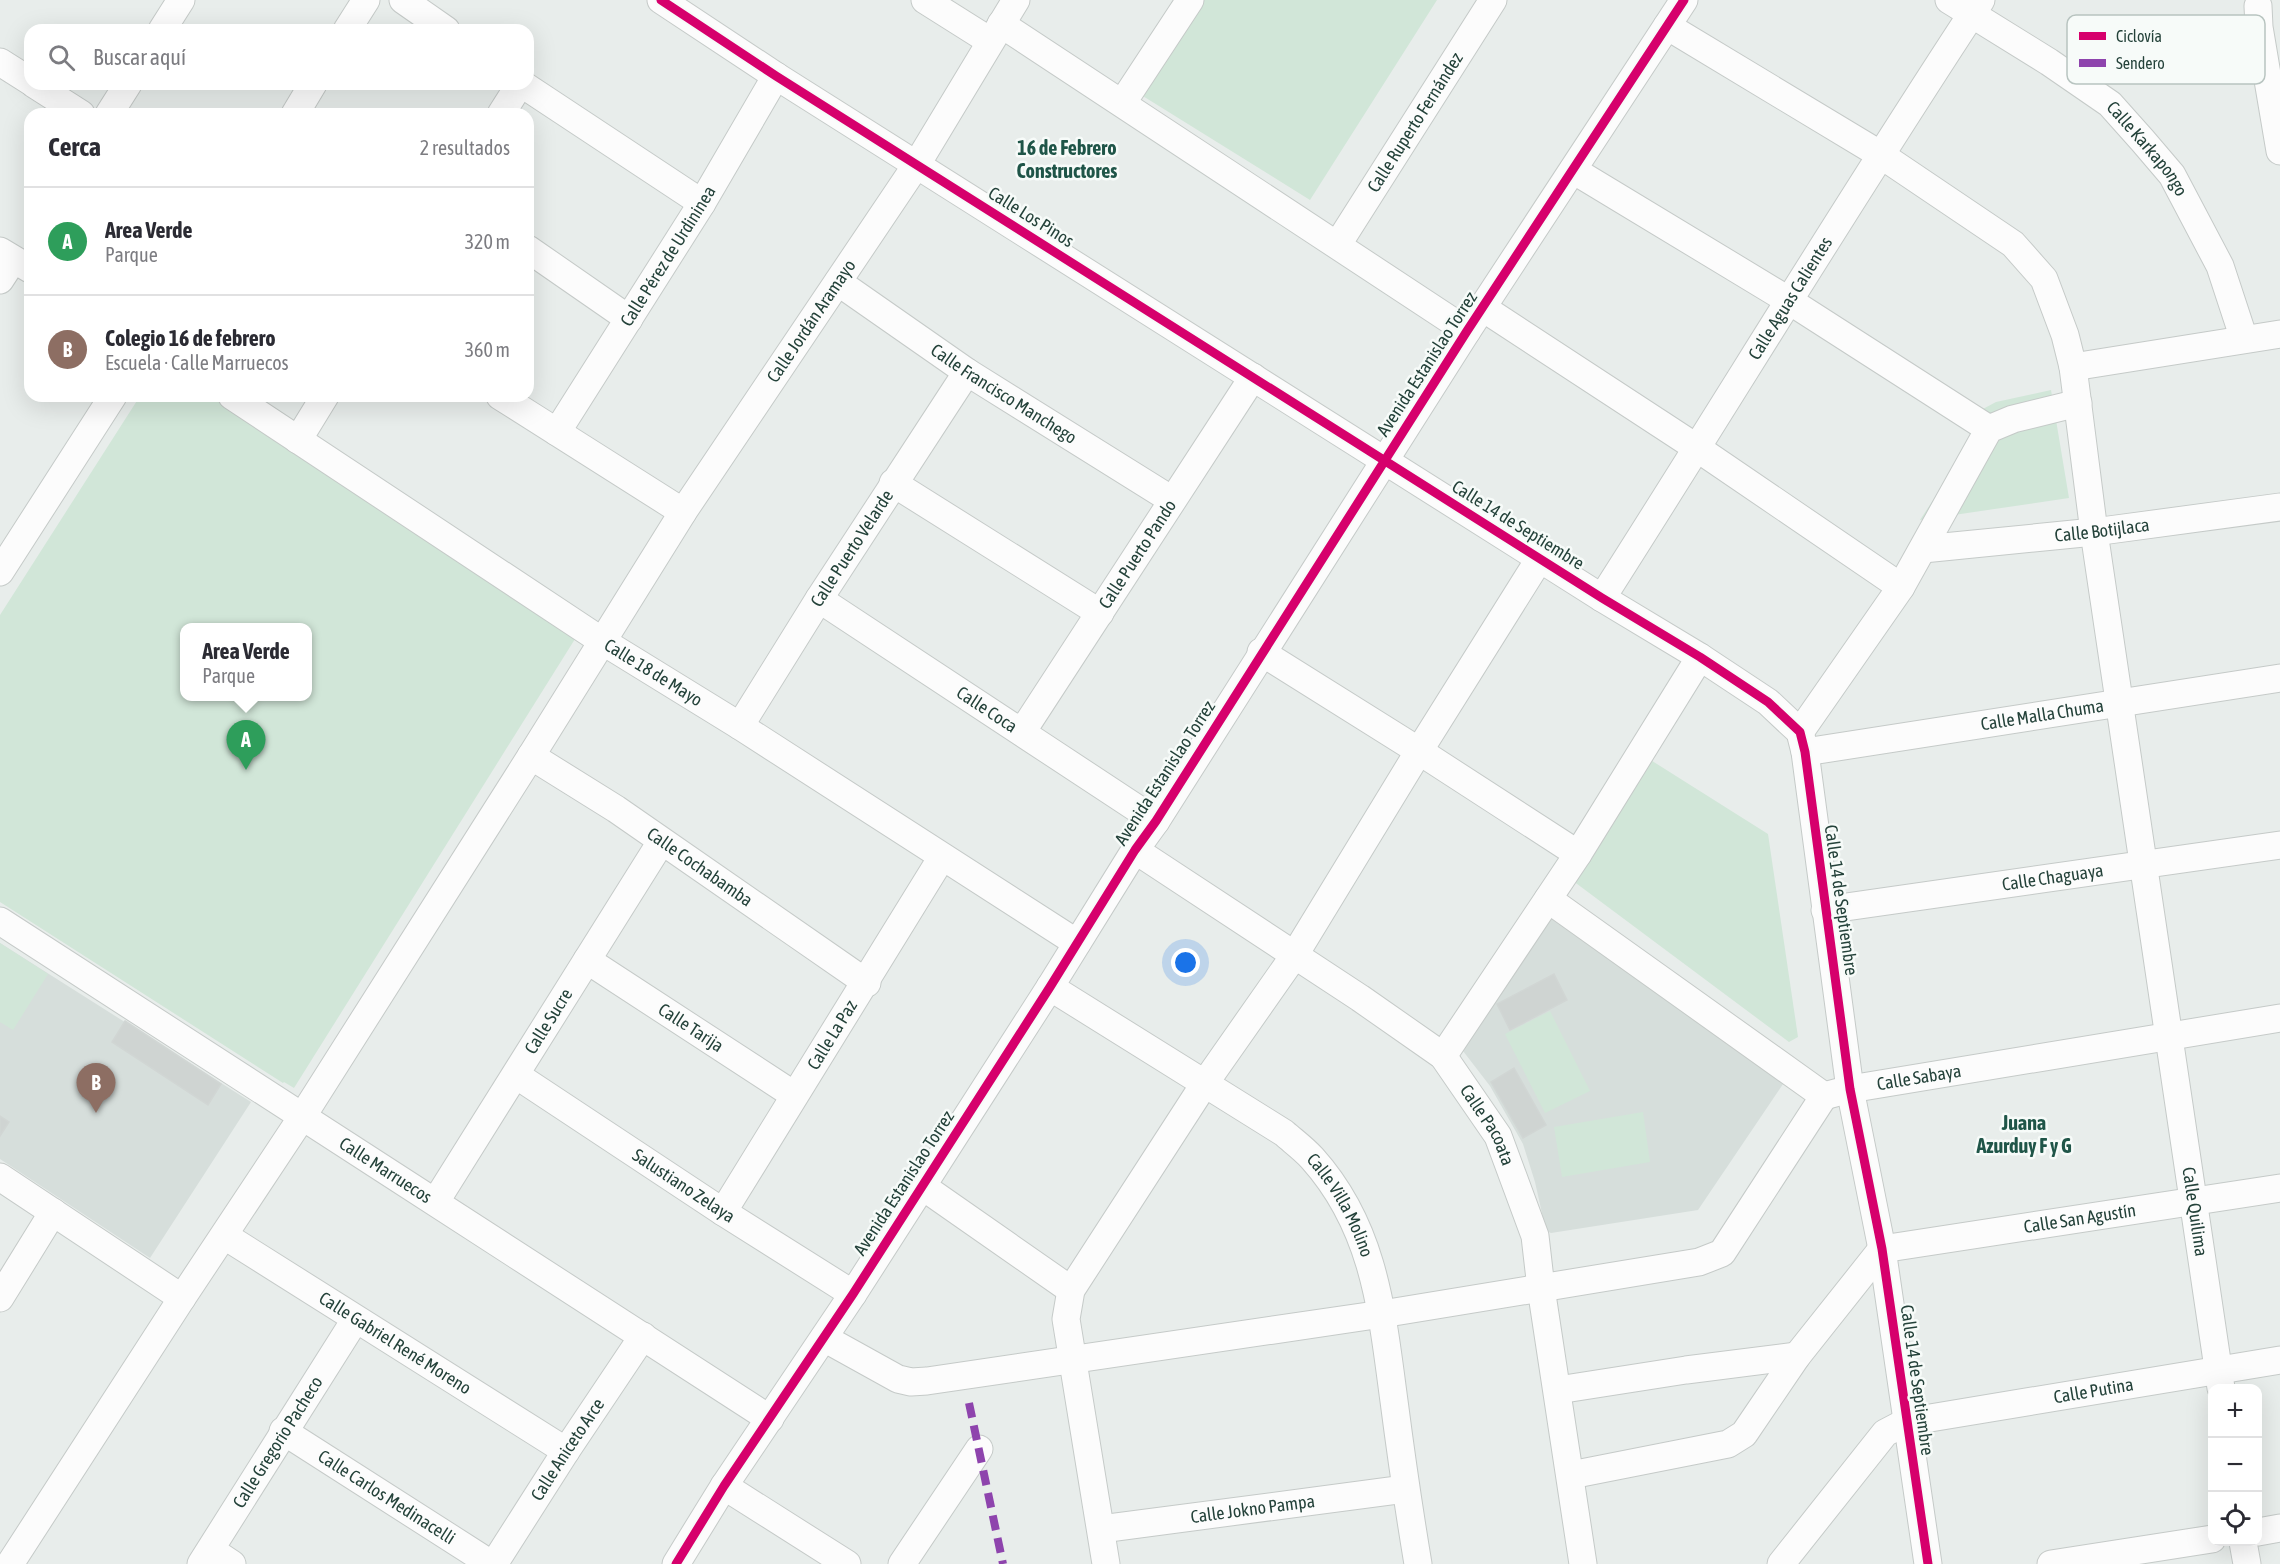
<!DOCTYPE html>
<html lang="es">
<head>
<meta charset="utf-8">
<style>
	body { margin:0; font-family:"Asap Condensed",sans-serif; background:#f2f2f3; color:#2b2b33 }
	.controls { position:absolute; right:18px; bottom:18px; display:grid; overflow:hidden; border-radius:12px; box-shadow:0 6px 24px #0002 }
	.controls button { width:54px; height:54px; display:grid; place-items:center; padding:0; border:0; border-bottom:2px solid #e1e1e2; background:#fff; color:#2b2b33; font:30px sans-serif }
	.you { position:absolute; left:1186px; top:963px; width:21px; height:21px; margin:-15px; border:4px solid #fff; border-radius:50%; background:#1a73e8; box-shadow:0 0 0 9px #1a73e833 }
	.badge { display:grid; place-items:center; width:39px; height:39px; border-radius:50%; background:#0f766e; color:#fff; font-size:20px; font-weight:700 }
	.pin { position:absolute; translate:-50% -50px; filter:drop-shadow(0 2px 3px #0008) }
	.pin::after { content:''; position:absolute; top:32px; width:21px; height:18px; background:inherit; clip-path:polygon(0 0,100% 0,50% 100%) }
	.popup { position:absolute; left:180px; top:623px; width:132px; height:78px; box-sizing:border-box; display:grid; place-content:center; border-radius:12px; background:#fff; filter:drop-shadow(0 2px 4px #0005); font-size:20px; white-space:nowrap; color:#7c7c81 }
	.popup b { font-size:22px; color:#2b2b33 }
	.popup::after { content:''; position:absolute; left:50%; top:100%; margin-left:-12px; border:12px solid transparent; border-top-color:#fff }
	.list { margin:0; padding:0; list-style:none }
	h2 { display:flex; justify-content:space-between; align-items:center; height:78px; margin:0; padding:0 24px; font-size:26px }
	h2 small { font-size:20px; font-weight:400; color:#7c7c81 }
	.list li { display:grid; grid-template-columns:39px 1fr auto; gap:18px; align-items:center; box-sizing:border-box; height:108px; padding:0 24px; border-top:2px solid #e1e1e2 }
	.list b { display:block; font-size:22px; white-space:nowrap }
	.list p { margin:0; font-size:20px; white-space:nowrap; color:#7c7c81 }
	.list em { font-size:20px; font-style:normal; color:#7c7c81 }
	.icon { flex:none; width:33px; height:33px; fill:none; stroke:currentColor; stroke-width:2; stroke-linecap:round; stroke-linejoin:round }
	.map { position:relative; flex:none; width:2280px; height:1564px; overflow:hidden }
	.search { position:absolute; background:#fff; box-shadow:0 6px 24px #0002; left:24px; top:24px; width:510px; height:66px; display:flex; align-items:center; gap:15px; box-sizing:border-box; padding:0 21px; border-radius:18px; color:#7c7c81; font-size:22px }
	.panel { position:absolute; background:#fff; box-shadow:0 6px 24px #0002; left:24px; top:108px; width:510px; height:294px; border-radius:18px }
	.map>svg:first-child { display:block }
	.built { fill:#d6dedb }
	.green { fill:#d1e6d8; fill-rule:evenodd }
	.building { fill:#cfd4d2; stroke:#d1d6d4; stroke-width:1.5 }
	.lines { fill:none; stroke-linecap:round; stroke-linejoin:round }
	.minor-casing { stroke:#c5cac8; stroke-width:29 }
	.minor { stroke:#fcfcfc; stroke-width:27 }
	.quiet { stroke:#8e44ad; stroke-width:8; stroke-dasharray:15 8; stroke-linecap:butt }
	.cycleway-casing { stroke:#f7fbf9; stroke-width:13 }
	.cycleway { stroke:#d6006c; stroke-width:9 }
	.labels { text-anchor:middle; stroke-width:5; stroke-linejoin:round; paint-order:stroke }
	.street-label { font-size:18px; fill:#24423a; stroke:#f7fbf9 }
	.neighbourhood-label { font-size:20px; font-weight:bold; fill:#1f5548; stroke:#f7fbf9 }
	.key { fill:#f7fbf9; stroke:#b8c4c0; stroke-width:1.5 }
	.key-label { font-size:16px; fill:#24423a }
</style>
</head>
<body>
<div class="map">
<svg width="2280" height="1564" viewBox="0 0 2280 1564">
	<rect width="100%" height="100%" fill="#e8edeb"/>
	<!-- built -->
	<path class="built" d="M1543 905 1783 1084 1698 1210 1551 1233 1546 1231 1535 1182 1523 1144 1490 1086 1453 1038Z
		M0 943 251 1102 150 1258 0 1159Z"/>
	<!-- green -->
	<path class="green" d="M1178 0H1437L1310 200 1138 93Z
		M2051 390 2069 498 1920 520 1975 436 1981 410 1996 402Z
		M140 396H214L575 639 294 1088 284 1082 283 1083 0 902V615ZM184 628H308V696H184Z
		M1630 747 1768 834 1798 1037 1789 1042 1553 866Z
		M0 943 48 974 13 1030 0 1022Z
		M1550 1011 1590 1091 1545 1113 1505 1034Z
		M1643 1112 1650 1162 1562 1177 1554 1127Z"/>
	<!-- building -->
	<path class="building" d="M1554 974 1567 1000 1510 1030 1497 1004Z
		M125 1021 221 1084 208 1105 112 1042Z
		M1514 1068 1546 1125 1523 1138 1491 1082Z
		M0 1116 9 1122 0 1136Z"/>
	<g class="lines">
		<!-- minor casing -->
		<g class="minor-casing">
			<g id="minor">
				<path d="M403 0 446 30"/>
				<path d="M661 0 776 76 1602 598 1700 657 1768 702 1800 732 1805 752 1850 1089 1882 1249 1928 1564"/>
				<path d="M925 0 990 41"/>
				<path id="s1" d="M1949 0 2049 62 2110 104 2143 141 2172 175 2220 266 2244 339"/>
				<path d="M2258 6 2259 27 2280 151"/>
				<path d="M1001 24 1467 331"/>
				<path id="s2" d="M1667 26 1881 155 2013 244 2044 279 2065 335 2073 367 2094 532 2221 1388"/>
				<path d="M162 30 181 0"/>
				<path d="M347 30 366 0"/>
				<path d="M0 62 30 81"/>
				<path d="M34 84 81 114"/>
				<path d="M522 84 702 203"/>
				<path d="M1123 102 1190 0"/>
				<path d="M109 114 128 84"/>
				<path d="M295 114 313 84"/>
				<path d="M501 114 520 84"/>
				<path d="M1573 170 1788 300 1989 429"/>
				<path id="s3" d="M1338 244 1493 0"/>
				<path d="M528 249 629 319"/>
				<path d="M0 251 30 269"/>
				<path d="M0 280 13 260"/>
				<path id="s4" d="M838 282 967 372 1172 500"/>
				<path d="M1483 308 1697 448 1901 587"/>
				<path d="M2073 367 2280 334"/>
				<path id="s5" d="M232 396 602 641 740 726 1077 943"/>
				<path d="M500 396 683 512"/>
				<path id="s6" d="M557 432 702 203 776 76"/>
				<path d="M298 440 325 396"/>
				<path d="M893 483 1100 613"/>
				<path id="s7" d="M1923 549 2094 532 2280 507"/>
				<path d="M0 572 113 396"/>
				<path id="s8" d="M1602 598C1729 399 1851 197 1981 0"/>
				<path id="s9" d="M819 599 1156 821"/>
				<path d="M1261 652 1419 751 1578 854"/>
				<path id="s10" d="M740 726 819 599 967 372"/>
				<path id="s11" d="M1022 732 1253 377"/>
				<path d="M1800 732 1901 587 1989 429 2013 419 2078 403"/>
				<path id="s12" d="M1805 752 2280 678"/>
				<path id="s13" d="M531 756 616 809 867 983"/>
				<path id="s14" d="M1135 850 1360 998 1443 1056 1498 1136 1535 1236 1541 1288 1583 1564"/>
				<path id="s15" d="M1548 899 1824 1096 1850 1089 2280 1018"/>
				<path id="s16" d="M1825 910 2280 845"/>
				<path id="s17" d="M0 921C256 1088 514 1252 770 1419"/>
				<path id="s18" d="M587 960 794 1095"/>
				<path id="s19" d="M1050 987 1284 1133C1293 1141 1304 1149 1312 1158 1375 1228 1382 1312 1394 1401 1401 1455 1409 1510 1418 1564"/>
				<path d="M1443 1056 1578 854 1700 657"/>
				<path id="s20" d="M516 1075 723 1212 853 1294"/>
				<path d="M0 1177 182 1298"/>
				<path d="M922 1186 1071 1290"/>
				<path id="s21" d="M436 1201 661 842"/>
				<path id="s22" d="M723 1212 942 857"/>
				<path id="s23" d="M225 1236 566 1451"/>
				<path d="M0 1298 53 1212"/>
				<path d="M824 1338 898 1379 911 1382 927 1381 1382 1314 1699 1262 1722 1253 1824 1096"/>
				<path d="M1558 1390 1686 1370 1797 1356"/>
				<path id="s24" d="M283 1431 491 1564"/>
				<path id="s25" d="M1571 1475 1728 1444 1744 1434 1797 1356 1882 1249 2280 1188"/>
				<path d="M724 1486 847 1564"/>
				<path id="s26" d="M1101 1529 1405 1489"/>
				<path d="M2258 1532 2280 1528"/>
				<path d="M2243 1542 2247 1564"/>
				<path d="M211 1550 232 1564"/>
				<path id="s27" d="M10 1564 182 1298 302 1117 531 756 683 512 917 164 1016 0"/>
				<path id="s28" d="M201 1564 355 1320"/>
				<path id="s29" d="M494 1564 566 1451 643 1336"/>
				<path d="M676 1564 724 1486 853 1294 1050 987 1135 850 1156 821 1467 331 1684 0"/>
				<path d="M902 1564 979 1449"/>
				<path d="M1106 1564 1066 1319 1071 1290 1205 1083 1294 956 1419 751 1540 558"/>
				<path id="s30" d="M1781 1564 1885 1433 1906 1422 2280 1360"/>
				<path d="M2051 1564 2212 1539"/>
			</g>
		</g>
		<!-- minor -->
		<use href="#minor" class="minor"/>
		<!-- quiet -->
		<path class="quiet" d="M969 1403 1003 1564"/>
		<!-- cycleway casing -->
		<g class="cycleway-casing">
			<path id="cycleway" d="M661 0 776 76 1602 598 1700 657 1768 702 1800 732 1805 752 1850 1089 1882 1249 1928 1564
				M676 1564 724 1486 853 1294 1050 987 1135 850 1156 821 1467 331 1684 0"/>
		</g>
		<!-- cycleway -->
		<use href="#cycleway" class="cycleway"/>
	</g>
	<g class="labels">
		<!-- street labels -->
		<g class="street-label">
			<text dy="6" stroke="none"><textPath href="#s3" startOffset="144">Calle Ruperto Fernández</textPath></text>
			<text dy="6" stroke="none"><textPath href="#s1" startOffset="250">Calle Karkapongo</textPath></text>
			<text transform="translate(1031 217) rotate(32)" y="6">Calle Los Pinos</text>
			<text dy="6" stroke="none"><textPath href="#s6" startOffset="208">Calle Pérez de Urdininea</textPath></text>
			<text dy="6" stroke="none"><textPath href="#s8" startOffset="354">Calle Aguas Calientes</textPath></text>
			<text dy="6" stroke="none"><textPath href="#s27" startOffset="1479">Calle Jordán Aramayo</textPath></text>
			<text transform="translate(1427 364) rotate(-57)" y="6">Avenida Estanislao Torrez</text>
			<text dy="6" stroke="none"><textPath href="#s4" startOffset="200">Calle Francisco Manchego</textPath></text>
			<text transform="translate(1518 525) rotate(32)" y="6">Calle 14 de Septiembre</text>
			<text dy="6" stroke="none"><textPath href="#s7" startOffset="180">Calle Botijlaca</textPath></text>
			<text dy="6" stroke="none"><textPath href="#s10" startOffset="210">Calle Puerto Velarde</textPath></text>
			<text dy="6" stroke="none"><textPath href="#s11" startOffset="212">Calle Puerto Pando</textPath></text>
			<text dy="6" stroke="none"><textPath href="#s5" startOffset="504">Calle 18 de Mayo</textPath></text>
			<text dy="6" stroke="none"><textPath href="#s9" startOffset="201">Calle Coca</textPath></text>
			<text dy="6" stroke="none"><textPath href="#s12" startOffset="240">Calle Malla Chuma</textPath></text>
			<text transform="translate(1165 773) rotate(-57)" y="6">Avenida Estanislao Torrez</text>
			<text dy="6" stroke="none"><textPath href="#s13" startOffset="202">Calle Cochabamba</textPath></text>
			<text dy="6" stroke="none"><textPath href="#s16" startOffset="230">Calle Chaguaya</textPath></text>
			<text transform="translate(1841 900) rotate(82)" y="6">Calle 14 de Septiembre</text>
			<text dy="6" stroke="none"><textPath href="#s21" startOffset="212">Calle Sucre</textPath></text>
			<text dy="6" stroke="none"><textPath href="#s18" startOffset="124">Calle Tarija</textPath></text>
			<text dy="6" stroke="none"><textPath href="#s22" startOffset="208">Calle La Paz</textPath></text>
			<text dy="6" stroke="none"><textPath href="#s15" startOffset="436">Calle Sabaya</textPath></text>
			<text dy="6" stroke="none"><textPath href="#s14" startOffset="453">Calle Pacoata</textPath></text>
			<text dy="6" stroke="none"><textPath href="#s17" startOffset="459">Calle Marruecos</textPath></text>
			<text transform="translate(904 1183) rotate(-57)" y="6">Avenida Estanislao Torrez</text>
			<text dy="6" stroke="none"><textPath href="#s20" startOffset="201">Salustiano Zelaya</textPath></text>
			<text dy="6" stroke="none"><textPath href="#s19" startOffset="369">Calle Villa Molino</textPath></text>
			<text dy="6" stroke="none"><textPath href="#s2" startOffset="1402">Calle Quilima</textPath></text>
			<text dy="6" stroke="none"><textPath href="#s25" startOffset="610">Calle San Agustín</textPath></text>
			<text dy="6" stroke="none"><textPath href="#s23" startOffset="201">Calle Gabriel René Moreno</textPath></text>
			<text transform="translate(1917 1380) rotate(82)" y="6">Calle 14 de Septiembre</text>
			<text dy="6" stroke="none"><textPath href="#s30" startOffset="381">Calle Putina</textPath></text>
			<text dy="6" stroke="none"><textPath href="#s28" startOffset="144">Calle Gregorio Pacheco</textPath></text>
			<text dy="6" stroke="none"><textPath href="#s29" startOffset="136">Calle Aniceto Arce</textPath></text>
			<text dy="6" stroke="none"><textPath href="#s24" startOffset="123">Calle Carlos Medinacelli</textPath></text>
			<text dy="6" stroke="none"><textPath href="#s26" startOffset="153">Calle Jokno Pampa</textPath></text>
		</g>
		<!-- neighbourhood labels -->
		<g class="neighbourhood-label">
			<text x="1067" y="155">16 de Febrero<tspan x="1067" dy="23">Constructores</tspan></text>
			<text x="2024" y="1130">Juana<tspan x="2024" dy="23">Azurduy F y G</tspan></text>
		</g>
	</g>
	<!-- legend -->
	<rect x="2067" y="15" width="198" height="69" rx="9" class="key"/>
	<rect x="2079" y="32" width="27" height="8" fill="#d6006c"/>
	<rect x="2079" y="59" width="27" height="8" fill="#8e44ad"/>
	<g class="key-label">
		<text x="2116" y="42">Ciclovía</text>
		<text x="2116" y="69">Sendero</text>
	</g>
</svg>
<div class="controls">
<button>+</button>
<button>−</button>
<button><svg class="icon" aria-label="locate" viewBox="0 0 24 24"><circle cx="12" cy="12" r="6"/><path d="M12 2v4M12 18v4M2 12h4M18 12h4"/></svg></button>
</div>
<div class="you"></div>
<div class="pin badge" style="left:246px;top:770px;background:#2e9e5b">A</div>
<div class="popup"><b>Area Verde</b>Parque</div>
<div class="pin badge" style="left:96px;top:1113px;background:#8d6e63">B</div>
<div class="search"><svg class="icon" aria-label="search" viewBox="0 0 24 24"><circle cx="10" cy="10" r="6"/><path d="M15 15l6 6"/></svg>Buscar aquí</div>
<section class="panel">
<h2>Cerca<small>2 resultados</small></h2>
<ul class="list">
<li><span class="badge" style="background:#2e9e5b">A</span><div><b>Area Verde</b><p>Parque</p></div><em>320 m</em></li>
<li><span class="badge" style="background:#8d6e63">B</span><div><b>Colegio 16 de febrero</b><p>Escuela · Calle Marruecos</p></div><em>360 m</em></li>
</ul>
</section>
</div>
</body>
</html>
